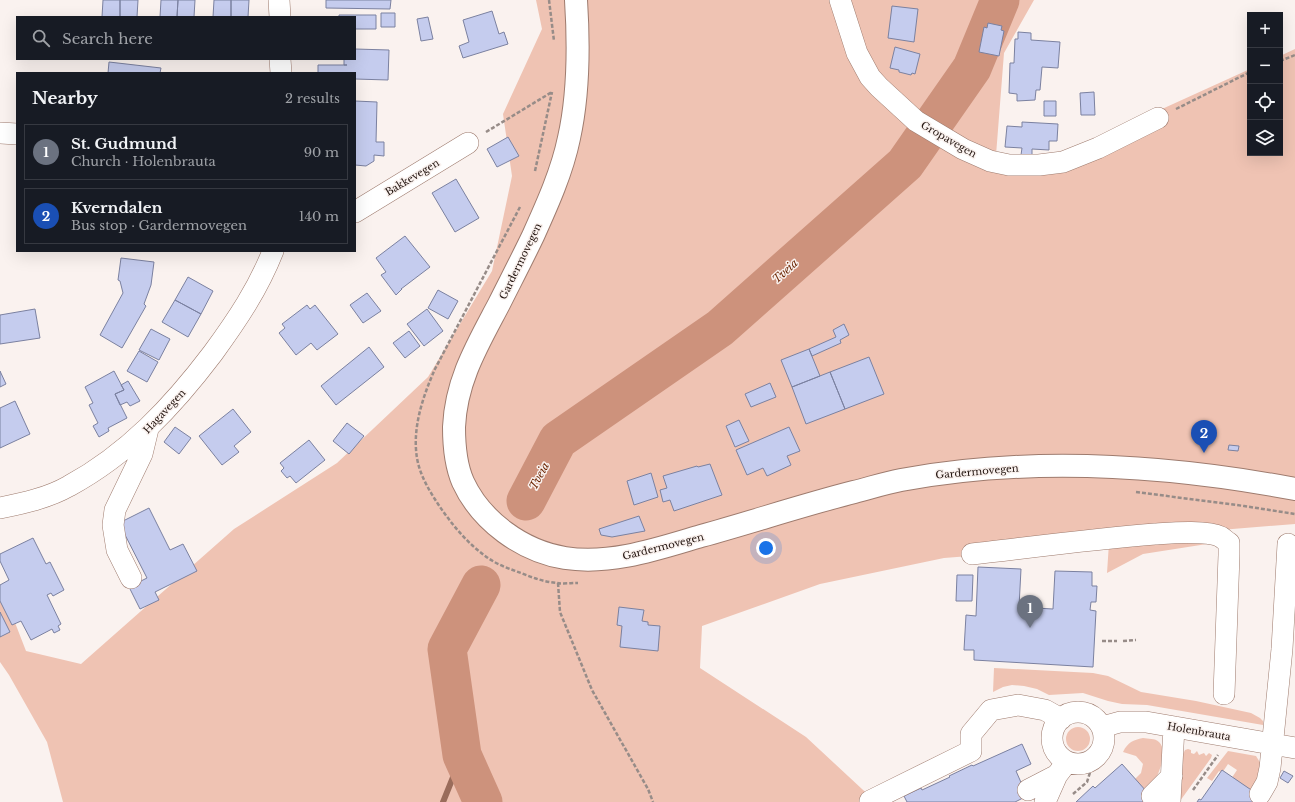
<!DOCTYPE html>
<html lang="en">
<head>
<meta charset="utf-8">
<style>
	body { margin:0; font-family:"Libre Baskerville",serif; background:#20242c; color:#f1f3f6 }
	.controls { position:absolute; right:12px; top:12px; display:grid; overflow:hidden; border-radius:0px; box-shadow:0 4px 16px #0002 }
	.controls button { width:36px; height:36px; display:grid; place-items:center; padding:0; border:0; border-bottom:1px solid #363941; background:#171b24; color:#f1f3f6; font:20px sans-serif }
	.you { position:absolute; left:766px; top:548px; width:14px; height:14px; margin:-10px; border:3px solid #fff; border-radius:50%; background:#1a73e8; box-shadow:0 0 0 6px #1a73e833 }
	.badge { display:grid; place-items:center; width:26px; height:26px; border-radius:50%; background:#0f766e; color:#fff; font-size:13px; font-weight:700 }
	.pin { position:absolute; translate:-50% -33px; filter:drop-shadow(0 1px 2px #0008) }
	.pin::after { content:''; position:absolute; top:21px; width:14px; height:12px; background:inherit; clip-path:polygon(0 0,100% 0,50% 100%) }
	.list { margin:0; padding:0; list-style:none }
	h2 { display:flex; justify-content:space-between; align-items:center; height:52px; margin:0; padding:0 16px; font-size:17px }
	h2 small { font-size:13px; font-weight:400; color:#9ea1a6 }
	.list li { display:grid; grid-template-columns:26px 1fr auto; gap:12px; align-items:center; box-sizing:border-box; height:56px; margin:0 8px 8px; padding:0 8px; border:1px solid #363941; border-radius:0px }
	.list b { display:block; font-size:15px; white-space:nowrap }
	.list p { margin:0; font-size:13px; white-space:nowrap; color:#9ea1a6 }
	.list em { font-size:13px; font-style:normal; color:#9ea1a6 }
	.icon { flex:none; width:22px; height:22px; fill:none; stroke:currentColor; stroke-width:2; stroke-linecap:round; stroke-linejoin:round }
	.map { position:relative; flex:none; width:1295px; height:802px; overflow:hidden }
	.search { position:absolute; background:#171b24; box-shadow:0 4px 16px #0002; left:16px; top:16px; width:340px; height:44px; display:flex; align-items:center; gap:10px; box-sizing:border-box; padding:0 14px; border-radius:0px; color:#9ea1a6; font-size:15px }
	.panel { position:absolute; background:#171b24; box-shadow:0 4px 16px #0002; left:16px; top:72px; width:340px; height:180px; border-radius:0px }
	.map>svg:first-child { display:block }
	.green { fill:#efc3b3 }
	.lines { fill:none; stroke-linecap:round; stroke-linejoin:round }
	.stream { stroke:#9a6c5b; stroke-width:6 }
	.river { stroke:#cd927c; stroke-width:39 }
	.building { fill:#c5ccee; stroke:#7b81a0 }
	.minor-casing { stroke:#9e7b6e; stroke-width:22 }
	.major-casing { stroke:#9e7b6e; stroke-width:24 }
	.path { stroke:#978c88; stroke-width:2.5; stroke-dasharray:4 2; stroke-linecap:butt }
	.minor { stroke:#fff; stroke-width:21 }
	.major { stroke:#fff; stroke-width:22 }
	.labels { text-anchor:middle; stroke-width:3; stroke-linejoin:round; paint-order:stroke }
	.street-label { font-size:10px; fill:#22140f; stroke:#faf2ef }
	.water-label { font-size:11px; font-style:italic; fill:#6a2301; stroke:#faf2ef }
</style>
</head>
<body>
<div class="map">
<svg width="1295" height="802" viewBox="0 0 1295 802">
	<rect width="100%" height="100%" fill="#faf2ef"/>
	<!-- green -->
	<path class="green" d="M536 0H1034L1004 53 995 168 1050 167 1162 109 1250 69V153H1280V56L1295 49V524L1196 532 1136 541 1207 544 1143 554 1107 573 1109 543 1070 548 944 558 820 584 702 626 700 668 806 737 876 802H63L47 742 9 675 0 662V584L26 651 81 664 234 529 337 463 428 377 492 271 512 176 503 114 542 29Z
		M994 668 1093 673 1108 676 1141 692 1196 701 1251 713 1260 718 1263 721V725L1147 705 1122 704 1108 701 1083 693 1049 695 1037 689 1024 686 1012 685 1003 687 993 692Z
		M1066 739a12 12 0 1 1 24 0a12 12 0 1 1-24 0Z
		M1143 738C1148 739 1155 738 1159 742 1171 754 1153 785 1147 796L1133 781 1141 773 1143 764 1136 756 1123 752C1128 742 1133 740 1143 738Z
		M1188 749 1191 750V753L1194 754 1197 751 1199 755 1204 753 1206 756 1209 753 1212 755 1211 758 1180 801 1182 756 1185 750Z
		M1228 751 1256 756 1261 764 1255 796 1231 779 1237 770 1228 764 1222 773 1219 771 1212 781 1207 778Z"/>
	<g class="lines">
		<!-- stream -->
		<path class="stream" d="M443 802 462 755"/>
		<!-- river -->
		<path class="river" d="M526 501 558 440 720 328 905 164 972 68 1000 0
			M481 585 447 649 462 755 483 802"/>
	</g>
	<!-- building -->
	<path class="building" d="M103 0H120V17H102Z
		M120 0H138L137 17H120Z
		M161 0H178L177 17H160Z
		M178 0H195L194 17H177Z
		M214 0H231V17H213Z
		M231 0H249L248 17H231Z
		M326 0H391L390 9 326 8Z
		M892 6 918 9 914 42 888 38Z
		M492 11 499 34 504 32 508 44 463 58 459 46 469 42 463 20Z
		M381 13H395V27H381Z
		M339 15H376V29H355V17H339Z
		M428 17 433 39 421 41 417 19Z
		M988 23 1002 26 1001 30 1004 31 999 56 979 52 984 27 987 28Z
		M1018 32 1031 33V40L1060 42 1058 68 1042 67 1040 90H1036L1035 100 1017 101V94L1009 93 1010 63H1014L1015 39H1018Z
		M895 47 920 54 915 74 912 73 911 75 899 72V70L890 68Z
		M355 49 389 50 388 80 355 79V73H318V65H347H344V59H355Z
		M109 62 161 68 160 73H108Z
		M1094 92 1095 115H1081L1080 93Z
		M355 101 377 102 376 142H384V156L374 155V161L366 166 355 165Z
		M1044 101H1056V116H1044Z
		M1022 122 1058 124 1057 141H1049V150L1032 149V156L1021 155 1022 148 1005 147 1007 126 1022 127Z
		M508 137 519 156 497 167 487 149Z
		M456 179 479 218 455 232 432 193Z
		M405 236 430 267 401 289H402L396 295 381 275 386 272 376 258Z
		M121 258 154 262 151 285 144 304 146 306 122 348 100 335 123 293 120 281 118 280Z
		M188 277 213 291 201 314 175 300Z
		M438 290 458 301 448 319 428 308Z
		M367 293 381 311 363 323 350 305Z
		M175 300 201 314 188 337 162 322Z
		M307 305 310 309 315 305 338 334 317 350 311 343 296 355 279 333 285 328 282 324Z
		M35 309 40 338 0 344V315Z
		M427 309 443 331 424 346 407 324Z
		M844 324 849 335 840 340 841 343 812 356 809 349 836 337 833 330Z
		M151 329 170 339 159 360 139 350Z
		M409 331 420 346 405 358 393 343Z
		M369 347 384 367 336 405 321 386Z
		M809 349 820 376 792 387 781 360Z
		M139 351 158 362 147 382 127 371Z
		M869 357 884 394 845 409 830 372Z
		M0 371 6 384 0 387Z
		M114 371 124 390 115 394 127 418 108 428 109 431 99 437 93 426 98 423 89 405 93 403 85 387Z
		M830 372 845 409 806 424 792 387Z
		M128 381 140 401 130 406 127 402 120 405 115 394 124 390 121 385Z
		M770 383 776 397 751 407 745 394Z
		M15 401 30 434 0 448V408Z
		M233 409 251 432 234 446 239 452 222 465 199 436Z
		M739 420 749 441 735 447 726 426Z
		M347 423 364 436 349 454 333 441Z
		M175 427 191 438 179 454 164 442Z
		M789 427 800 451 787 456 791 465 767 476 763 468 747 475 736 450Z
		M309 440 325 460 296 483 290 476 287 478 281 471 284 468 280 463Z
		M1229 445 1239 446 1238 451 1228 450Z
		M710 464 722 495 674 511 670 500 663 502 660 490 667 488 663 476 697 466 698 467Z
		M651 473 658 497 634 505 627 481Z
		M149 508 170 550 183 544 197 571 155 592 159 600 140 609 129 587 147 578 119 523Z
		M639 516 645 531 612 537 601 535 599 529Z
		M33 538 46 564 50 562 64 590 53 596 51 593 47 595 61 624 58 626 60 630 54 633 52 629 31 640 21 621 12 625 0 601V585L9 580 0 561V554Z
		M978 567 1021 569 1019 607 1053 609 1055 571 1092 572V586H1097L1096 602H1091L1090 610 1096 611 1093 667 974 660V650H964L966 615 976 616Z
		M957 575H973L972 601H956Z
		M619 607 644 610 642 621 648 622V625L660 626 658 651 620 647 622 626 617 625Z
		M0 612 10 632 0 637Z
		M1022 744 1031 764 1016 771 1027 796 1015 802H907L904 796 921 788 922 790 950 777 949 776 972 765 973 766Z
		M1122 764 1155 801 1153 802H1076L1093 786 1095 788Z
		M1222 770 1263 798 1260 802H1197L1199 799 1201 800Z
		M1284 771 1293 776 1288 783 1280 778Z"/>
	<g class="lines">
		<!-- minor casing -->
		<g class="minor-casing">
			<path id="minor" d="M279 0 280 17
				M840 0 857 53 870 77 879 87 916 121 963 149 990 161 1009 165H1039L1063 162 1098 148 1158 118
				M280 59 281 73
				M0 133 17 134
				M355 212 468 143
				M0 508C24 503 48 498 69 486 128 454 173 406 213 353 237 320 258 289 273 251
				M972 554C1033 547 1093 539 1155 534 1171 533 1207 530 1221 537 1224 539 1226 541 1229 543V555L1224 694
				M131 578 117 550 113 525 115 510 142 454 148 429
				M1052 738a26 26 0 1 1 52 0a26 26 0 1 1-52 0Z
				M1102 727 1120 722H1146L1295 748
				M1028 790 1057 775
				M1260 794 1267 782 1270 768 1282 649 1288 544
				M1152 796 1172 776
				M870 801 971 751V734L991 710 1018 705 1045 710 1061 719
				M1045 802 1057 775 1067 762
				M1170 802 1174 727"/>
		</g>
		<!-- major casing -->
		<g class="major-casing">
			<path id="major" d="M576 0C579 46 579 93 569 138 562 172 547 205 533 236 522 259 510 282 499 304 478 344 456 380 454 427 454 444 456 466 463 482 481 521 522 551 565 558 611 565 657 549 701 536 752 522 803 505 854 492 870 488 885 483 901 480 1030 456 1167 465 1295 489"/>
		</g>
		<!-- path -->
		<path class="path" d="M549 0 554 41
			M1280 61 1295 55
			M1176 109 1250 72
			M486 132 552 92
			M535 171 552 92
			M520 207 435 369C423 396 412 428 417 458 420 476 430 492 440 507 453 526 469 545 488 558 498 565 510 569 521 573 533 578 545 582 557 583 563 584 571 583 578 583
			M1136 492 1244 506 1295 514
			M558 583 560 612 592 690 648 789 653 802
			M1102 641H1117
			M1123 641 1136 640
			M1193 790 1218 755
			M1073 794 1087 782 1094 760"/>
		<!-- minor -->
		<use href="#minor" class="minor"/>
		<!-- major -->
		<use href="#major" class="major"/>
	</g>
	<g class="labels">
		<!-- street labels -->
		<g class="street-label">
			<text transform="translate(949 139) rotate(30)" y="4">Gropavegen</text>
			<text transform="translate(412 177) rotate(-31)" y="4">Bakkevegen</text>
			<text transform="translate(520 261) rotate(-64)" y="4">Gardermovegen</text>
			<text transform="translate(164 411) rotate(-47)" y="4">Hagavegen</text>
			<text transform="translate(977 471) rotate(-5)" y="4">Gardermovegen</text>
			<text transform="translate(663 546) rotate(-14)" y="4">Gardermovegen</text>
			<text transform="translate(1199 731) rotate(10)" y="4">Holenbrauta</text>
		</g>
		<!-- water labels -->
		<g class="water-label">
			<text transform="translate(785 271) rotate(-42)" y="4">Tveia</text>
			<text transform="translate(539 476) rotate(-62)" y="4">Tveia</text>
		</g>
	</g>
</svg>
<div class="controls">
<button>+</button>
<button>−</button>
<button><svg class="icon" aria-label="locate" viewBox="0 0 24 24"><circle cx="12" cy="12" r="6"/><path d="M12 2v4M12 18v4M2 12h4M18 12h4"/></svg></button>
<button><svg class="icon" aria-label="layers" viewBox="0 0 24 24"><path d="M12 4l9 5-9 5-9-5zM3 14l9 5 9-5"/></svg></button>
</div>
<div class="you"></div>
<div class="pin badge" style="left:1030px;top:628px;background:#6b7280">1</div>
<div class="pin badge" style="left:1204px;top:453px;background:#1a4fb4">2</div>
<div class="search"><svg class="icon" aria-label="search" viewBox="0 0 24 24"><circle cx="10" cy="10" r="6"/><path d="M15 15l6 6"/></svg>Search here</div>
<section class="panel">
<h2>Nearby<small>2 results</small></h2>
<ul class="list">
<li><span class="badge" style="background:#6b7280">1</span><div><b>St. Gudmund</b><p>Church · Holenbrauta</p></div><em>90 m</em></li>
<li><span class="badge" style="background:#1a4fb4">2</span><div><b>Kverndalen</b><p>Bus stop · Gardermovegen</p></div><em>140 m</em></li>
</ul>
</section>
</div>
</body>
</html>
